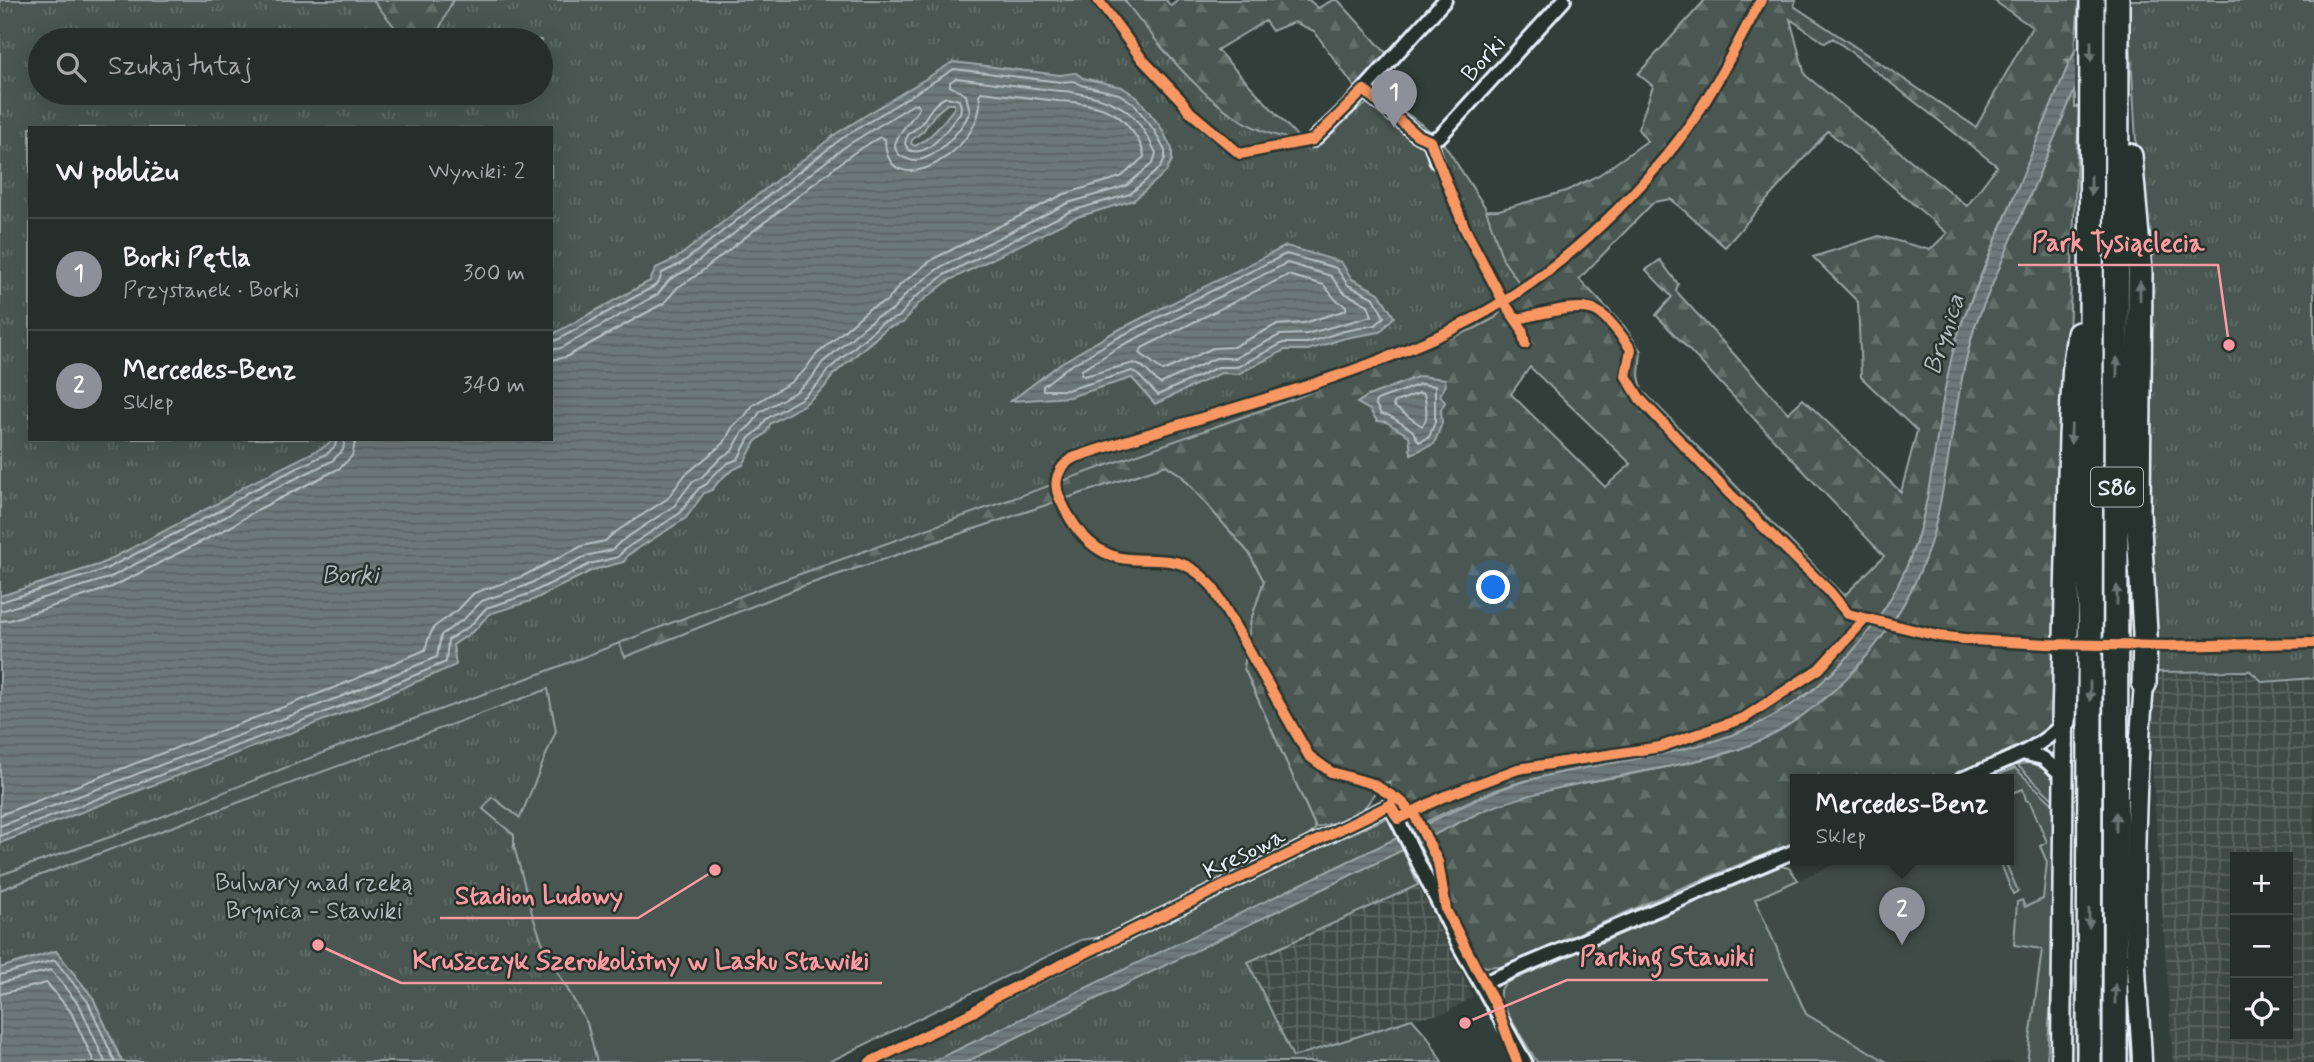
<!DOCTYPE html>
<html lang="pl">
<head>
<meta charset="utf-8">
<style>
	body { margin:0; font-family:Mynerve,sans-serif; background:#2e3633; color:#f1f3f6 }
	.controls { position:absolute; right:21px; bottom:21px; display:grid; overflow:hidden; border-radius:0px; box-shadow:0 7px 28px #0002 }
	.controls button { width:63px; height:63px; display:grid; place-items:center; padding:0; border:0; border-bottom:2px solid #424a47; background:#262e2b; color:#f1f3f6; font:35px sans-serif }
	.you { position:absolute; left:1494px; top:588px; width:24px; height:24px; margin:-18px; border:5px solid #fff; border-radius:50%; background:#1a73e8; box-shadow:0 0 0 10px #1a73e833 }
	.badge { display:grid; place-items:center; width:46px; height:46px; border-radius:50%; background:#8c9099; color:#fff; font-size:23px; font-weight:700 }
	.pin { position:absolute; translate:-50% -58px; filter:drop-shadow(0 2px 4px #0008) }
	.pin::after { content:''; position:absolute; top:37px; width:24px; height:21px; background:inherit; clip-path:polygon(0 0,100% 0,50% 100%) }
	.popup { position:absolute; left:1790px; top:774px; width:224px; height:91px; box-sizing:border-box; display:grid; place-content:center; border-radius:0px; background:#262e2b; filter:drop-shadow(0 2px 5px #0005); font-size:23px; white-space:nowrap; color:#a4a8a9 }
	.popup b { font-size:26px; color:#f1f3f6 }
	.popup::after { content:''; position:absolute; left:50%; top:100%; margin-left:-14px; border:14px solid transparent; border-top-color:#262e2b }
	.list { margin:0; padding:0; list-style:none }
	h2 { display:flex; justify-content:space-between; align-items:center; height:91px; margin:0; padding:0 28px; font-size:30px }
	h2 small { font-size:23px; font-weight:400; color:#a4a8a9 }
	.list li { display:grid; grid-template-columns:46px 1fr auto; gap:21px; align-items:center; box-sizing:border-box; height:112px; padding:0 28px; border-top:2px solid #424a47 }
	.list b { display:block; font-size:26px; white-space:nowrap }
	.list p { margin:0; font-size:23px; white-space:nowrap; color:#a4a8a9 }
	.list em { font-size:23px; font-style:normal; color:#a4a8a9 }
	.icon { flex:none; width:38px; height:38px; fill:none; stroke:currentColor; stroke-width:2; stroke-linecap:round; stroke-linejoin:round }
	.map { position:relative; flex:none; width:2314px; height:1062px; overflow:hidden }
	.search { position:absolute; background:#262e2b; box-shadow:0 7px 28px #0002; left:28px; top:28px; width:525px; height:77px; display:flex; align-items:center; gap:18px; box-sizing:border-box; padding:0 24px; border-radius:38px; color:#a4a8a9; font-size:26px }
	.panel { position:absolute; background:#262e2b; box-shadow:0 7px 28px #0002; left:28px; top:126px; width:525px; height:315px; border-radius:0px }
	.map>svg:first-child { display:block }
	.built { fill:#3f4b46 }
	.industrial { fill:url(#industrial-grid); fill-rule:evenodd }
	.green { fill:#495651; stroke:#98a4a4; stroke-width:2 }
	.forest { fill:url(#forest-firs); stroke:#98a4a4; stroke-width:2; fill-rule:evenodd }
	.park { fill:url(#park-tufts); stroke:#98a4a4; stroke-width:2; fill-rule:evenodd }
	.water { fill:url(#water-rules); stroke:#9ea9ab; stroke-width:2; fill-rule:evenodd }
	.pier { fill:#323e39 }
	.lines { fill:none; stroke-linecap:round; stroke-linejoin:round }
	.shore { stroke:#b7c1c5; stroke-width:2 }
	.minor-casing { stroke:#e8f1f8; stroke-width:18 }
	.secondary-casing { stroke:#e8f1f8; stroke-width:23 }
	.motorway-casing { stroke:#e8f1f8; stroke-width:28 }
	.minor { stroke:#26332d; stroke-width:12 }
	.secondary { stroke:#26332d; stroke-width:18 }
	.motorway { stroke:#26332d; stroke-width:23 }
	.cycleway-casing { stroke:#26332d; stroke-width:15 }
	.cycleway { stroke:#f99763; stroke-width:10 }
	.oneway { fill:#6a7674 }
	.labels { text-anchor:middle; stroke-width:5; stroke-linejoin:round; paint-order:stroke }
	.shield { fill:#26332d; stroke:#aeb8bb; stroke-width:2 }
	.shield-label { font-size:23px; font-weight:bold; fill:#e8f1f8 }
	.street-label { font-size:24px; fill:#e8f1f8; stroke:#26332d }
	.park-label { font-size:24px; fill:#b0bbbe; stroke:#26332d }
	.water-label { font-size:26px; font-style:italic; fill:#b1bbbe; stroke:#26332d }
	.leader { fill:none; stroke:#ff9aa2; stroke-width:2.5 }
	.callout-dot { fill:#ff9aa2; stroke:#26332d; stroke-width:2.5 }
	.callout-label { font-size:26px; text-anchor:middle; font-weight:bold; fill:#ff9aa2; stroke:#26332d; stroke-width:5; stroke-linejoin:round; paint-order:stroke }
</style>
</head>
<body>
<div class="map">
<svg width="2314" height="1062" viewBox="0 0 2314 1062">
	<defs>
		<pattern id="industrial-grid" width="8" height="8" patternUnits="userSpaceOnUse" patternTransform="scale(1.75)"><rect width="8" height="8" fill="#3f4b46"/><path d="M0 4h8M4 0v8" fill="none" stroke="#5b6561"/></pattern>
		<pattern id="forest-firs" width="22" height="20" patternUnits="userSpaceOnUse" patternTransform="scale(1.75)"><rect width="22" height="20" fill="#495651"/><path d="M5 1l3.5 6h-7zM16 11l3.5 6h-7z" fill="#636f6b"/></pattern>
		<pattern id="park-tufts" width="24" height="20" patternUnits="userSpaceOnUse" patternTransform="scale(1.75)"><rect width="24" height="20" fill="#495651"/><path d="M3 7l-1-3M5 7V3M7 7l1-3M15 17l-1-3M17 17v-4M19 17l1-3" fill="none" stroke="#636f6b"/></pattern>
		<pattern id="water-rules" width="6" height="5" patternUnits="userSpaceOnUse" patternTransform="scale(1.75)"><rect width="6" height="5" fill="#6d7978"/><path d="M0 2.5h6" fill="none" stroke="#5b6363"/></pattern>
	</defs>
	<rect width="100%" height="100%" fill="#323e39"/>
	<filter id="ink" filterUnits="userSpaceOnUse"><feTurbulence type="fractalNoise" baseFrequency=".0143" numOctaves="2"/><feDisplacementMap in="SourceGraphic" scale="14" xChannelSelector="R" yChannelSelector="G"/><feConvolveMatrix kernelMatrix="1 2 1 2 8 2 1 2 1" color-interpolation-filters="sRGB"/></filter>
	<g filter="url(#ink)">
		<!-- built -->
		<path class="built" d="M2026 782 2051 839 2042 948 2027 1062H1888L1806 1014 1755 898 1847 859H2009V790Z"/>
		<!-- industrial -->
		<path class="industrial" d="M2149 672 2314 676V1062H2173L2152 764ZM2235 857H2288V1036H2235Z
			M1418 885 1473 996 1446 1013 1412 1019 1292 1057 1247 961Z"/>
		<!-- green -->
		<path class="green" d="M2100 291 2108 292 2105 1062H2098Z
			M1166 465 1181 475 1249 553 1264 581 1251 620 1244 668 1316 828 1305 840 1107 936 1081 940 829 1062H585L184 823 0 890V843L601 604 626 656 803 586Z
			M2031 763C2052 770 2056 782 2057 803L2016 764Z
			M2015 768 2054 805 2053 960 2047 1062H2027L2042 949 2014 945 2017 902 2022 900 2025 907 2043 899 2047 862 2040 846 2047 842 2030 802 2026 800 2023 789 2009 794V779H1989Z
			M1999 859H2004L2018 891 2013 894Z
			M1781 866 1789 868 1798 880 1755 899 1806 1014 1887 1062H1537L1500 1001V990L1506 983Z
			M2129 977 2135 1062H2128Z
			M2074 978 2077 979 2076 1062H2067Z"/>
		<!-- forest -->
		<path class="forest" d="M0 0H1166L1171 6 1178 0H1309L1318 8 1333 0H1338L1387 54 1356 89 1314 31 1294 22 1272 31 1265 21 1217 50 1311 151 1466 211 1499 210 1566 191 1599 175 1647 141 1638 129 1653 86 1638 74 1705 0H1796L1794 6 1976 127 2032 27 1993 0H2079L2075 50 1969 304C1938 385 1941 475 1911 556 1877 645 1801 717 1709 744 1646 762 1580 765 1517 783 1480 794 1445 813 1410 829L1389 782 1379 784C1364 819 1350 817 1316 828L1244 668 1251 620 1264 581 1249 553 1181 475 1166 465 803 586 625 657 601 604 551 128H30V439L0 596ZM1790 19 1825 43 1833 38 1997 166 1967 206 1805 75ZM40 40H541V93H40ZM1828 131 1947 233 1930 250 1879 236 1813 257 1858 302 1861 377 1917 431 1901 492 1803 399 1788 413 1676 291 1678 284 1660 260 1646 270 1672 297 1656 315 1884 556 1844 596 1642 390 1639 375 1641 351 1624 326 1579 279 1654 202 1671 199 1725 247ZM1530 367 1631 464 1605 487 1511 394Z
			M2075 86V107H2079L2061 511 2056 716 2047 731 2030 745 1949 779H1795V842L1679 889 1498 969 1497 966 1486 967 1482 965 1417 843C1449 826 1482 808 1518 797 1558 785 1601 781 1642 772 1676 765 1713 759 1745 747 1763 740 1780 729 1796 718 1857 677 1898 623 1926 555L1962 375 1975 325Z"/>
		<!-- park -->
		<path class="park" d="M0 0H373L405 40H40V93H541V40H434L453 0H1124C1164 51 1216 122 1282 137 1287 138 1293 141 1298 140 1317 136 1356 111 1373 100L1392 103 1433 133 1446 147 1485 207 1503 260 1522 287 1495 318 1476 328 1296 398 772 584 542 673 358 739 113 836 0 875ZM30 128H551V439H30Z
			M2130 0H2314V678L2263 682 2250 671 2156 672 2151 624 2144 280 2129 20Z
			M548 689 556 731 520 818 492 797 483 809 514 835V846L533 917 546 952 587 1023 597 1062H122L93 998 56 951 0 968V890Z
			M1389 817 1418 885 1248 962 1293 1057 1412 1019 1428 1037 1442 1062H877L1317 849Z"/>
		<!-- water -->
		<path class="water" d="M2098 0H2113L1975 325C1956 389 1951 457 1936 522 1921 588 1881 648 1832 692 1807 714 1774 737 1742 748 1658 775 1567 778 1485 810L966 1062H932L1488 794C1590 753 1708 767 1800 699 1809 693 1823 684 1827 675L1829 676C1873 634 1907 581 1922 522 1937 457 1940 390 1960 327L2069 63 2066 60H2071Z
			M953 62 1060 75 1076 73 1083 78 1122 87 1138 98 1160 126 1172 149V160L1166 172 1134 200 1074 218 948 281 917 305 903 323 887 328 833 375 824 388 805 404 770 424 766 433 755 442 743 465C729 470 720 478 712 490L704 493 686 518 628 555 624 562 593 570 531 601 489 614 475 630 453 645 456 665 351 710 0 843V596L101 564 220 502 243 487 324 447 330 442 341 439H551V335L650 281 656 268 677 258 837 133ZM947 104H954V108C942 123 933 137 915 146L911 144 912 140 923 131 935 114Z
			M1286 246 1341 262 1352 279 1379 293 1394 317 1380 332 1345 338 1308 350H1285L1238 374 1221 373 1155 404 1132 378 1069 397 1011 401 1061 363 1112 333Z
			M1420 376 1445 379 1446 385 1440 395 1445 402 1441 410 1442 423 1434 444 1411 454 1409 436 1386 422 1377 421 1370 410 1357 403 1368 396Z
			M56 951 93 998 122 1062H0V968Z"/>
		<!-- pier -->
		<path class="pier" d="M2094 0H2116L2075 95 2076 39Z"/>
		<g class="lines">
			<!-- shore -->
			<path class="shore" d="M946 97 959 100 961 107 960 113C949 126 929 159 909 150L905 144C906 134 911 132 918 127 928 118 929 105 946 97Z
				M1286 254 1336 268 1348 285 1374 298 1384 317 1376 325 1344 331 1307 343H1283L1237 367H1218L1158 395 1137 374 1132 371 1067 390H1043V386L1065 369 1115 339Z
				M1287 263 1331 276 1343 292 1368 305 1372 316 1306 334 1280 335 1235 358H1216L1160 384 1143 367 1134 363 1084 376 1081 374 1082 370 1119 347Z
				M1288 275 1324 285 1335 299 1346 306V310L1304 323 1276 325 1233 347 1213 348 1163 371 1140 353 1142 348Z
				M1421 384 1435 386V422L1429 437 1419 442 1412 430 1390 416 1381 414 1375 403 1377 400Z
				M1420 393 1424 394C1426 403 1429 420 1422 426L1393 406 1395 402Z
				M0 602 104 570 223 509 247 493 328 453 335 446 337 439
				M0 611 109 578 227 516 251 500 332 461 343 450 345 439
				M0 621 10 620 112 587 232 526 257 510 340 468 352 456 356 439
				M0 815 341 685 425 650 429 637 434 627 458 610 474 593 521 577 582 546 605 541 614 533 667 499 685 475 724 443 733 426 745 416 753 405 791 382 804 371 815 356 869 309 887 301 900 285 933 259 1064 194 1121 177 1144 157C1144 144 1125 119 1113 113 1098 105 1074 101 1058 101L981 92 979 95C990 146 886 211 885 139L880 137 852 154 693 278 678 287 664 303 566 357 551 360
				M0 826 345 695 437 657 441 635 465 618 482 601 525 586 586 556 612 550 620 542 674 506 692 482 702 477 723 456 732 451 742 433 753 423 760 412 797 391 812 378 822 363 876 317 893 310 907 293 939 268 1068 203 1126 186 1153 163 1156 153C1139 119 1129 105 1092 96 1079 94 1071 90 1059 91L956 78 950 82V86L966 95 970 112C960 132 937 159 914 161 872 151 912 123 919 108L918 104H914L846 146 687 270 670 279 658 294 561 348 551 350
				M0 836 349 703 446 662 448 640 471 625 486 608 529 594 590 564 618 557 625 549 680 513 699 488 707 484 713 475 728 463 738 459 749 438 760 429 766 419 802 398 818 384 828 370 882 323 899 317 913 299 944 275 1071 211 1130 194 1160 168 1165 158V151L1154 130 1133 103 1119 94 1081 85 1074 81 1060 82 954 69 841 139 682 263 662 273 659 282 653 287 557 340 551 341
				M0 975 55 960 88 1002 115 1062
				M0 983 51 970 80 1006 105 1062
				M0 994 47 983 71 1012 94 1062"/>
			<!-- minor casing -->
			<g class="minor-casing">
				<path id="minor" d="M1364 90 1417 135 1430 141 1437 162
					M1313 140 1351 104 1445 0
					M1430 141 1441 135 1564 0
					M2022 753 2043 758 2063 776
					M1962 779C1998 763 2038 752 2064 722
					M1100 946 1390 805 1460 947 1525 1062
					M1481 984 1795 851"/>
			</g>
			<!-- secondary casing -->
			<g class="secondary-casing">
				<path id="secondary" d="M2061 1062 2064 721
					M2142 1062C2141 1030 2137 998 2136 966 2133 872 2136 778 2144 684"/>
			</g>
			<!-- motorway casing -->
			<g class="motorway-casing">
				<path id="motorway" d="M2130 156 2140 271 2138 512 2145 633 2144 684
					M2064 721 2071 436 2075 363 2079 334
					M2089 1062 2092 0
					M2115 1062 2117 0"/>
			</g>
			<!-- minor -->
			<use href="#minor" class="minor"/>
			<!-- secondary -->
			<use href="#secondary" class="secondary"/>
			<!-- motorway -->
			<use href="#motorway" class="motorway"/>
			<!-- cycleway casing -->
			<g class="cycleway-casing">
				<path id="cycleway" d="M1098 0 1142 59 1181 100 1190 112 1240 154 1313 140 1364 90 1417 135 1430 141 1465 229 1503 301 1522 329 1525 344
					M1516 319C1537 316 1579 301 1598 312 1611 320 1622 337 1631 349L1626 376 1640 399 1730 494 1829 591 1848 614 1938 636 1972 640 2047 644 2167 646 2314 643
					M870 1062 973 1012 995 997 1390 805 1398 819 1443 797 1518 769 1660 747 1744 718 1819 669 1865 619
					M1517 1062 1497 1008 1446 910 1438 862 1415 816 1402 802 1373 784 1331 772 1309 756 1212 586C1203 577 1194 568 1182 564 1165 558 1146 561 1129 559 1094 557 1073 528 1060 499 1052 482 1058 467 1073 458 1199 415 1332 387 1453 329 1541 287 1618 217 1678 141 1711 98 1735 47 1761 0"/>
			</g>
			<!-- cycleway -->
			<use href="#cycleway" class="cycleway"/>
		</g>
		<!-- one-way arrows -->
		<defs><path id="oneway-solid" d="M-6-.8H1V-3.2L6.5 0L1 3.2V.8H-6Z" transform="scale(1.75)"/></defs>
		<g class="oneway">
			<use href="#oneway-solid" transform="translate(2091 51) rotate(90)"/>
			<use href="#oneway-solid" transform="translate(2091 185) rotate(90)"/>
			<use href="#oneway-solid" transform="translate(2140 291) rotate(-90)"/>
			<use href="#oneway-solid" transform="translate(2117 367) rotate(-90)"/>
			<use href="#oneway-solid" transform="translate(2071 434) rotate(92)"/>
			<use href="#oneway-solid" transform="translate(2117 595) rotate(-90)"/>
			<use href="#oneway-solid" transform="translate(2090 691) rotate(90)"/>
			<use href="#oneway-solid" transform="translate(2116 822) rotate(-90)"/>
			<use href="#oneway-solid" transform="translate(2089 918) rotate(90)"/>
			<use href="#oneway-solid" transform="translate(2115 994) rotate(-90)"/>
		</g>
	</g>
	<g class="labels">
		<!-- shield labels -->
		<rect class="shield" x="2091" y="467.5" width="52" height="39" rx="5"/>
		<g class="shield-label">
			<text x="2117" y="495">S86</text>
		</g>
		<!-- street labels -->
		<g class="street-label">
			<text transform="translate(1483 58) rotate(-48)" y="8">Borki</text>
			<text transform="translate(1244 853) rotate(-26)" y="8">Kresowa</text>
		</g>
		<!-- park labels -->
		<g class="park-label">
			<text x="314" y="890">Bulwary nad rzeką<tspan x="314" dy="28">Brynica - Stawiki</tspan></text>
		</g>
		<!-- water labels -->
		<g class="water-label">
			<text transform="translate(1943 334) rotate(-72)" y="9">Brynica</text>
			<text x="350" y="583">Borki</text>
		</g>
	</g>
	<!-- callouts -->
	<path class="leader" d="M2229 345L2218 265H2018M715 870L638 918H440M1465 1023L1567 980H1768M318 945L401 983H882"/>
	<g class="callout-dot">
		<circle cx="2229" cy="345" r="7"/>
		<circle cx="715" cy="870" r="7"/>
		<circle cx="1465" cy="1023" r="7"/>
		<circle cx="318" cy="945" r="7"/>
	</g>
	<g class="callout-label">
		<text x="2118" y="251">Park Tysiąclecia</text>
		<text x="539" y="904">Stadion Ludowy</text>
		<text x="1667" y="965">Parking Stawiki</text>
		<text x="641" y="969">Kruszczyk Szerokolistny w Lasku Stawiki</text>
	</g>
</svg>
<div class="controls">
<button>+</button>
<button>−</button>
<button><svg class="icon" aria-label="locate" viewBox="0 0 24 24"><circle cx="12" cy="12" r="6"/><path d="M12 2v4M12 18v4M2 12h4M18 12h4"/></svg></button>
</div>
<div class="you"></div>
<div class="pin badge" style="left:1394px;top:128px">1</div>
<div class="pin badge" style="left:1902px;top:945px">2</div>
<div class="popup"><b>Mercedes-Benz</b>Sklep</div>
<div class="search"><svg class="icon" aria-label="search" viewBox="0 0 24 24"><circle cx="10" cy="10" r="6"/><path d="M15 15l6 6"/></svg>Szukaj tutaj</div>
<section class="panel">
<h2>W pobliżu<small>Wyniki: 2</small></h2>
<ul class="list">
<li><span class="badge">1</span><div><b>Borki Pętla</b><p>Przystanek · Borki</p></div><em>300 m</em></li>
<li><span class="badge">2</span><div><b>Mercedes-Benz</b><p>Sklep</p></div><em>340 m</em></li>
</ul>
</section>
</div>
</body>
</html>
